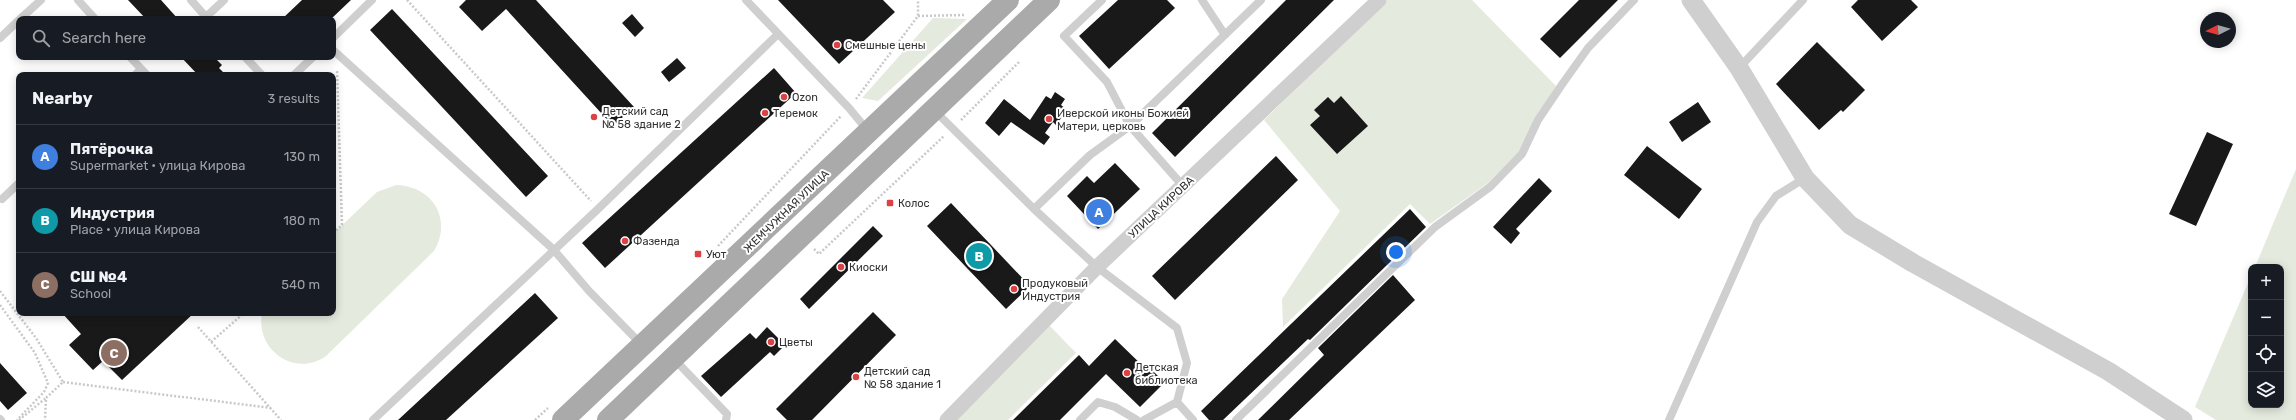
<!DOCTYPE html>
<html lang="en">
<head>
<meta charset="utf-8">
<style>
	body { margin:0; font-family:Rubik,sans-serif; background:#20242c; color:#f1f3f6 }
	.controls { position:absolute; right:12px; bottom:12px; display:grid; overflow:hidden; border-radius:8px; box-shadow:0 2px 10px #0003 }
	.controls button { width:36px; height:36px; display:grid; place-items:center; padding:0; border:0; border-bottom:1px solid #363941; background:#171b24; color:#f1f3f6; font:20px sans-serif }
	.compass { position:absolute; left:2200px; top:12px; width:36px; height:36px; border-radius:50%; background:#171b24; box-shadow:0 2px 10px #0003; rotate:264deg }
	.you { position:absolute; left:1396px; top:252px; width:14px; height:14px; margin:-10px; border:3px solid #fff; border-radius:50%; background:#1a73e8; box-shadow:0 0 0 6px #1a73e833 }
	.badge { display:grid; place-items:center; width:26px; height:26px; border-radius:50%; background:#dc4143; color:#fff; font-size:13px; font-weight:700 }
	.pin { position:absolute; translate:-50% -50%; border:2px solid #fff; box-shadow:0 1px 4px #0006 }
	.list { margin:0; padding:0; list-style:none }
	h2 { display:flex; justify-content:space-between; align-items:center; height:52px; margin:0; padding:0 16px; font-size:17px }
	h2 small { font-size:13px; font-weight:400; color:#9ea1a6 }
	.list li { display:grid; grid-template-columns:26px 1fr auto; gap:12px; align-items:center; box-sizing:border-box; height:64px; padding:0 16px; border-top:1px solid #363941 }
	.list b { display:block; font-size:15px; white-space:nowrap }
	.list p { margin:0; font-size:13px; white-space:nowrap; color:#9ea1a6 }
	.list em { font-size:13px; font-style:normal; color:#9ea1a6 }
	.icon { flex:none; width:22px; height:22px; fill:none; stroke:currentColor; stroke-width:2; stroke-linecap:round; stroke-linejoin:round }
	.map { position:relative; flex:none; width:2296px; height:420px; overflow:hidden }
	.search { position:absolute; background:#171b24; box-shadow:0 2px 10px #0003; left:16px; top:16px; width:320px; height:44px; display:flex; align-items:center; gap:10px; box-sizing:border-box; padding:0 14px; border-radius:8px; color:#9ea1a6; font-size:15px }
	.panel { position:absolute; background:#171b24; box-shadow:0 2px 10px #0003; left:16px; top:72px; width:320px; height:244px; border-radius:8px }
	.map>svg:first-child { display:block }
	.green { fill:#e4eade }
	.building { fill:#191919 }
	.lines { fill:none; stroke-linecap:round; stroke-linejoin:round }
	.path { stroke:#c9c9c9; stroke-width:2.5; stroke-dasharray:2 2; stroke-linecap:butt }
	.service { stroke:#cfcfcf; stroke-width:8 }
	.minor { stroke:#cfcfcf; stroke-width:15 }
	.tertiary { stroke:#cfcfcf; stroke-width:19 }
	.primary { stroke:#aaa; stroke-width:22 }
	.poi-dot { fill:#dc4143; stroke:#fff; stroke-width:1.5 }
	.labels { text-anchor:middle; stroke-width:4; stroke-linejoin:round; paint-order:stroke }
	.poi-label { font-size:11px; fill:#323232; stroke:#fff; text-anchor:start }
	.street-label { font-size:11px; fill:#323232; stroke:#fff }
</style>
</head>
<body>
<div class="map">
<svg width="2296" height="420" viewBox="0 0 2296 420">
	<rect width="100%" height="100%" fill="#fff"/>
	<!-- green -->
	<path class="green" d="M1387 0H1472L1556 86 1518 153 1488 183 1430 224 1410 204 1283 327 1282 299 1340 211 1264 120Z
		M933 18 967 19 878 101 862 98Z
		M2296 169V420H2216L2195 407 2251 276V405H2281V267H2255Z
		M396 185C432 186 453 218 434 251L326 356C295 378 255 350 262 313H333V234L377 192Z
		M1048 324 1076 353 1008 420H954Z"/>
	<!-- building -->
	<path class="building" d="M128 0H161L178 19H146Z
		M302 0H351L331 19H282Z
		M466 0H536L634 107 613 126 506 9 482 31 459 7Z
		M778 0H883L895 12 839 64Z
		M1118 0H1167L1175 8 1109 69 1079 36Z
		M1286 0H1334L1175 157 1152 133Z
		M1579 0H1618L1560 58 1540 39Z
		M1858 0H1911L1918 7 1882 41 1851 7Z
		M392 9 548 176 526 197 370 30Z
		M632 14 644 28 635 37 622 23Z
		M1817 42 1865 90 1843 112 1841 110 1819 130 1776 84Z
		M181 57H214L222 65 219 68 226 75H198Z
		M677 58 686 68 669 82 661 72Z
		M774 68 796 93 605 268 582 243Z
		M1055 92 1065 99 1061 105 1067 110 1056 125 1053 122 1045 133 1050 137 1044 145 1011 122 999 136 985 123 1004 99 1030 120 1046 96 1051 99Z
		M1341 96 1368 126 1337 154 1310 125 1320 116 1314 110 1328 97 1334 103Z
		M1698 102 1711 122 1682 142 1669 122Z
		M2207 132 2233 144 2196 226 2169 214Z
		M1647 146 1702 189 1679 219 1624 175Z
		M1276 156 1298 180 1175 300 1152 276Z
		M1115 163 1140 189 1098 229 1067 196 1087 176 1094 183Z
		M1539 178 1552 191 1516 229 1520 233 1511 244 1493 227Z
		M951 203 1030 286 1006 309 927 226Z
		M1410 209 1426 227 1310 340 1308 339 1223 420H1209L1201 411Z
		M873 226 883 236 809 309 800 299Z
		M1393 275 1415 300 1289 420H1258L1324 355 1318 348Z
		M535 293 558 318 446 420H398Z
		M873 312 896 335 812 420H787L776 409Z
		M62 313H194L122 380 103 361 93 370 69 345 81 334Z
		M767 327 785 345 774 356 770 352 721 397 701 376 750 333 756 339Z
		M1115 339 1146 369 1148 366 1158 376 1156 379 1162 385 1140 407 1106 374 1060 420H1013L1079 355 1089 366Z
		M0 363 27 393 8 410 0 401Z"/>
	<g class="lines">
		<!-- path -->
		<path class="path" d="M407 0 591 201
			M918 16 965 15
			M856 99 918 16V0
			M961 120 1020 61
			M333 233 342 225 337 70
			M718 246 841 116
			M814 249 819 254 944 136
			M0 291 36 338 63 382 46 398 45 420
			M0 305 35 353 48 383 44 392 17 420
			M198 327 281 420
			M211 342 244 313
			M63 382 271 408
			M19 420 46 398
			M535 420 548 408"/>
		<!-- service -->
		<path class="service" d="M78 0 95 19
			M191 0 206 17
			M746 0 849 108 868 131
			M1102 0 1064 36 1107 82 1130 126 1183 186
			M1202 0 1225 35
			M20 19 41 0
			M209 19 206 17 224 0
			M0 38 19 20
			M333 38 372 0
			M333 50 553 249 589 291 642 345
			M130 57 147 75
			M245 57 262 75
			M1739 68 1803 0
			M135 75 141 69
			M294 75 313 57
			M935 111 1034 209 1097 267 1177 328 1187 363 1177 402 1193 420
			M2 199 19 183
			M1034 209 1090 155 1130 126 1261 0
			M674 359 727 414 726 420
			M0 419 1 420
			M373 420 598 209 778 34
			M1080 420 1098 402 1115 407 1137 420
			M1144 420 1177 402
			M1236 420 1435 227 1490 187 1522 154 1538 120 1563 83 1588 48 1634 0
			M1669 420 1757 222 1776 196 1805 178"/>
		<!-- minor -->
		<path class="minor" d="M947 420 1097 267 1379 0"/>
		<!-- tertiary -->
		<path class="tertiary" d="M1691 0 1739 68 1805 178 1850 225 1913 263 2108 371 2183 420"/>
		<!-- primary -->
		<path class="primary" d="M563 420 1008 0
			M608 420 1049 0"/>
	</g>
	<!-- markers -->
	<g class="poi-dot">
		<circle cx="837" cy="45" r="4"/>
		<circle cx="784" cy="97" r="4"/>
		<circle cx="765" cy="113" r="4"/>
		<circle cx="594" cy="117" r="4"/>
		<circle cx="1049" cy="119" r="4"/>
		<rect x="886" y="199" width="8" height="8" rx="2"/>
		<circle cx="625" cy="241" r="4"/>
		<rect x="694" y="250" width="8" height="8" rx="2"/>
		<circle cx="841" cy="267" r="4"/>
		<circle cx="1014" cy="289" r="4"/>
		<circle cx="771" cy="342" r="4"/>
		<circle cx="1127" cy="373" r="4"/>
		<circle cx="856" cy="377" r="4"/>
	</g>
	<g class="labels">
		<!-- poi labels -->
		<g class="poi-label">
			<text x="845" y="49">Смешные цены</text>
			<text x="792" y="101">Ozon</text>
			<text x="602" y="115">Детский сад<tspan x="602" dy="13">№ 58 здание 2</tspan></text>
			<text x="773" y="117">Теремок</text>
			<text x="1057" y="117">Иверской иконы Божией<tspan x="1057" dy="13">Матери, церковь</tspan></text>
			<text x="898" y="207">Колос</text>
			<text x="633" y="245">Фазенда</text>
			<text x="706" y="258">Уют</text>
			<text x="849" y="271">Киоски</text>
			<text x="1022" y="287">Продуковый<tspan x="1022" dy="13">Индустрия</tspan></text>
			<text x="779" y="346">Цветы</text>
			<text x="1135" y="371">Детская<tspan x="1135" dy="13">библиотека</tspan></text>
			<text x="864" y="375">Детский сад<tspan x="864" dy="13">№ 58 здание 1</tspan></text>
		</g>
		<!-- street labels -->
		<g class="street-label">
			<text transform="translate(1161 207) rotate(-43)" y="4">УЛИЦА КИРОВА</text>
			<text transform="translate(786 211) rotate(-44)" y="4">ЖЕМЧУЖНАЯ УЛИЦА</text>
		</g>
	</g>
</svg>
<div class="controls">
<button>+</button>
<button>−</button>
<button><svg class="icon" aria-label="locate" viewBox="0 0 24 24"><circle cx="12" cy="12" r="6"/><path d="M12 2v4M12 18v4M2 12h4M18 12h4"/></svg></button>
<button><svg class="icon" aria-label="layers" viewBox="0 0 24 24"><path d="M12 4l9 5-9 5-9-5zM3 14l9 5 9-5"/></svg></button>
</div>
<svg class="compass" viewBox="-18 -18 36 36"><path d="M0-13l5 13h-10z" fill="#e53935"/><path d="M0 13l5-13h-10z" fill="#9ea1a6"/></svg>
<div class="you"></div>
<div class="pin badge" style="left:1099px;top:212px;background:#3f7fe0">A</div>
<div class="pin badge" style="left:979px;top:256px;background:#0f9aa8">B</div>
<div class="pin badge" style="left:114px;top:353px;background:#8d6e63">C</div>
<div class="search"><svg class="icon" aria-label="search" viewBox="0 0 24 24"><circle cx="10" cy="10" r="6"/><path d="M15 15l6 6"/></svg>Search here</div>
<section class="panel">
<h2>Nearby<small>3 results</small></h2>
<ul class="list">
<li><span class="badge" style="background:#3f7fe0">A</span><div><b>Пятёрочка</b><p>Supermarket · улица Кирова</p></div><em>130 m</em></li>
<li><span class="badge" style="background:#0f9aa8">B</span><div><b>Индустрия</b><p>Place · улица Кирова</p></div><em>180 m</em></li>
<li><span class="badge" style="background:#8d6e63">C</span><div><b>СШ №4</b><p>School</p></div><em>540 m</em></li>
</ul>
</section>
</div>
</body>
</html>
